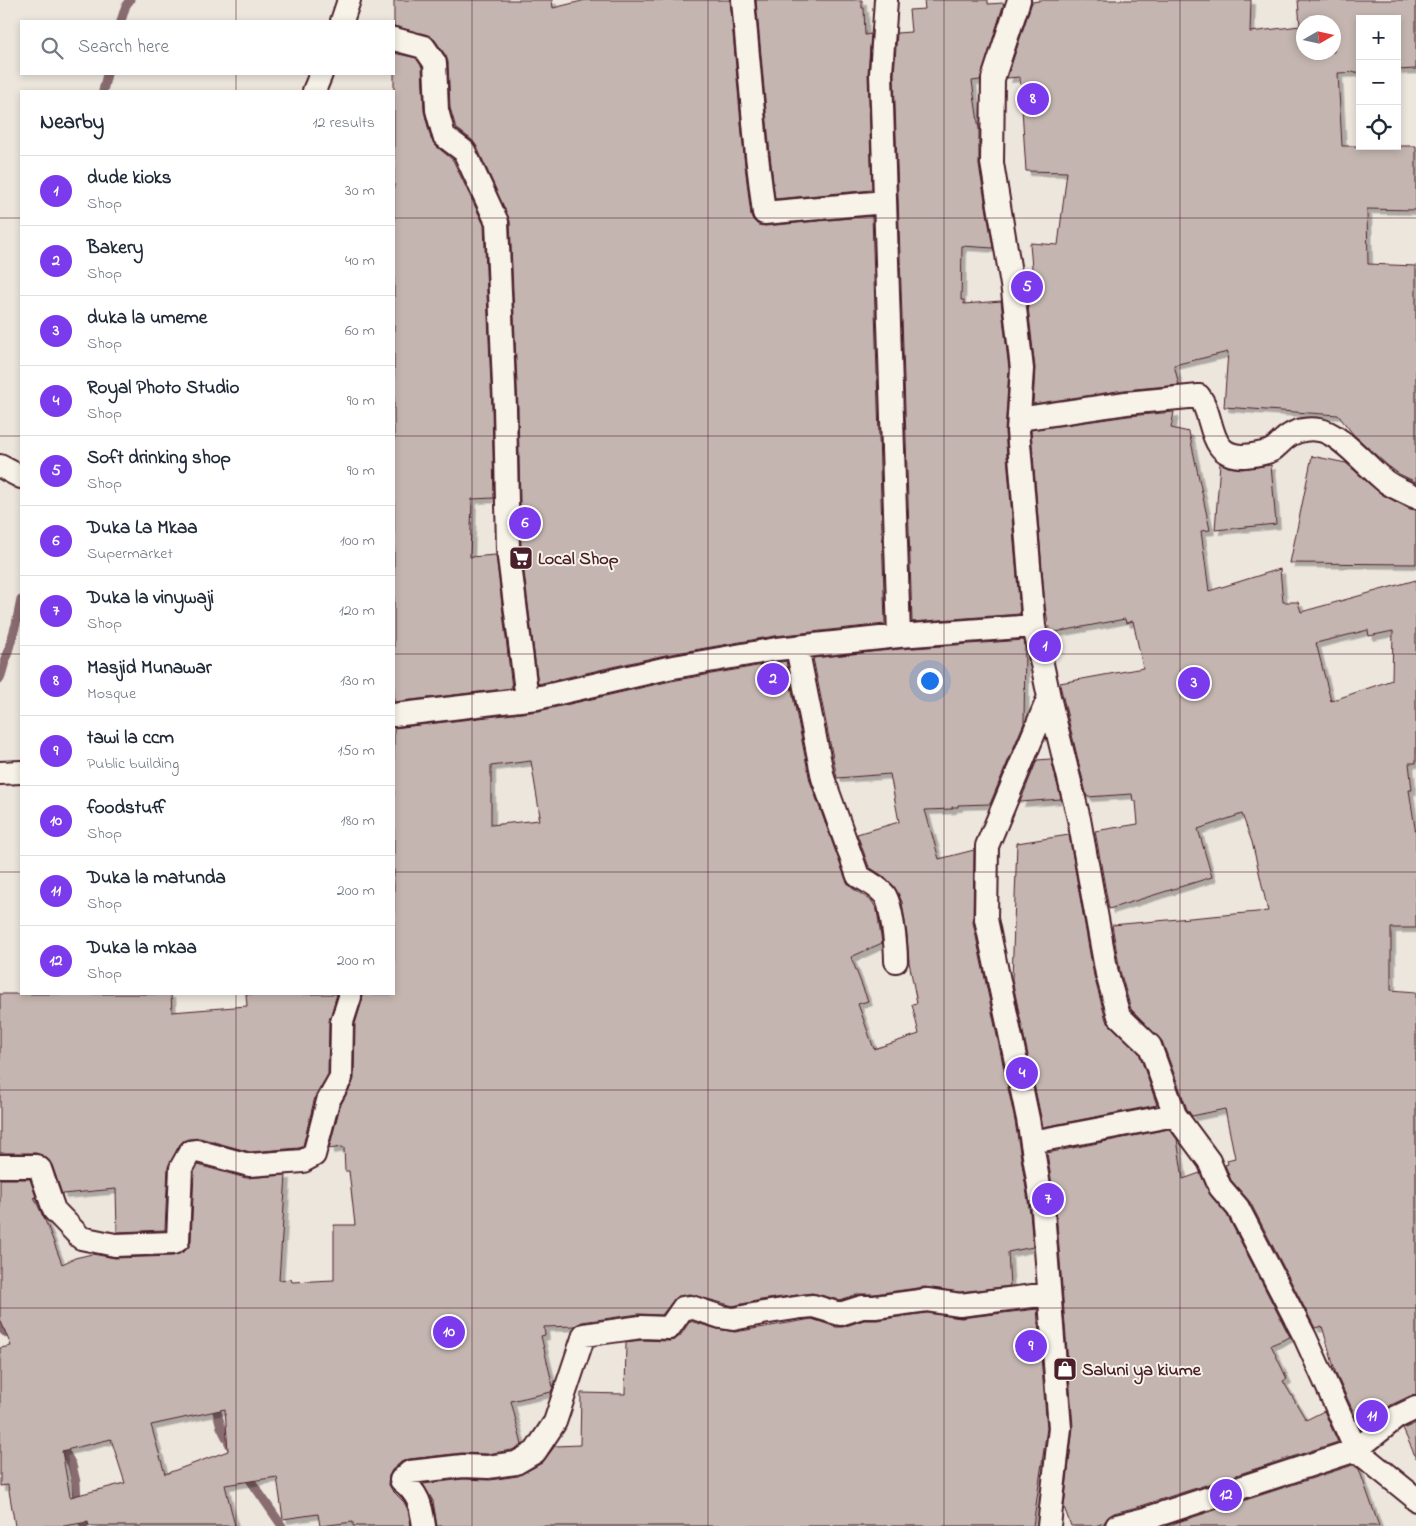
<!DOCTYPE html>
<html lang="en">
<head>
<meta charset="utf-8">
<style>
	body { margin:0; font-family:"Indie Flower",sans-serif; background:#f2f2f3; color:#1f2937 }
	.controls { position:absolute; right:15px; top:15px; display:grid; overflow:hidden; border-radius:0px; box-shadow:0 2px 8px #0003 }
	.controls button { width:45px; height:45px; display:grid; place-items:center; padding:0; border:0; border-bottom:1px solid #e0e1e3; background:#fff; color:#1f2937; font:25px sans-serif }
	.compass { position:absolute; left:1296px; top:15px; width:45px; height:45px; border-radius:50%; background:#fff; box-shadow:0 2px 8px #0003; rotate:81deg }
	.you { position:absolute; left:929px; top:680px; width:18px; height:18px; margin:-12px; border:4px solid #fff; border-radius:50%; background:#1a73e8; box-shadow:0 0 0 8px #1a73e833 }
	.badge { display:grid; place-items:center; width:32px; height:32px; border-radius:50%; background:#7c3aed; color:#fff; font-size:16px; font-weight:700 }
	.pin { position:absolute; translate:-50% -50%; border:2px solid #fff; box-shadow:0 1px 5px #0006 }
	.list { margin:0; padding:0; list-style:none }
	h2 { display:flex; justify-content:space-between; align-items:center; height:65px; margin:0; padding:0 20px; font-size:21px }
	h2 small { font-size:16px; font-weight:400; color:#747a83 }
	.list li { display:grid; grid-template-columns:32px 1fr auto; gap:15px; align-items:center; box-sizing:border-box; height:70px; padding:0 20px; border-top:1px solid #e0e1e3 }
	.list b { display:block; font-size:19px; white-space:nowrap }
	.list p { margin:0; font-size:16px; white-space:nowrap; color:#747a83 }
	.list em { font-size:16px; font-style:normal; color:#747a83 }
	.icon { flex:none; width:28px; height:28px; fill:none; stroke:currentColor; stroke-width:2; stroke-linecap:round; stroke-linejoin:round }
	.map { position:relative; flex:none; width:1416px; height:1526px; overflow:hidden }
	.search { position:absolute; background:#fff; box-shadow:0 2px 8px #0003; left:20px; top:20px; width:375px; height:55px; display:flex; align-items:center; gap:12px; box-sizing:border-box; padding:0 18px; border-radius:0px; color:#747a83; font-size:19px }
	.panel { position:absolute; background:#fff; box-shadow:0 2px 8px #0003; left:20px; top:90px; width:375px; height:905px; border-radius:0px }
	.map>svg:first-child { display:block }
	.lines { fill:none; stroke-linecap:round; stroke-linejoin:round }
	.stream { stroke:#896c6f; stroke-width:9 }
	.building { fill:#c4b5b0; stroke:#4a1f2b; fill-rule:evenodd; filter:url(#shadow) }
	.minor-casing { stroke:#4a1f2b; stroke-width:26 }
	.minor { stroke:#f7f3e8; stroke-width:22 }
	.grid { fill:none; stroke:#4a1f2b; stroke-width:1; stroke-opacity:0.55 }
	.labels { text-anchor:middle; stroke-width:4; stroke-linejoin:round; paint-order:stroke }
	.poi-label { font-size:18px; font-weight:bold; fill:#4a1f2b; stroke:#f7f3e8; text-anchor:start }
</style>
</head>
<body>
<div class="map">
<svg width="1416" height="1526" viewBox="0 0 1416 1526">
	<defs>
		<filter id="shadow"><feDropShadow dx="4.5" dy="4.5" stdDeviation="0" flood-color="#0004"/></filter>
	</defs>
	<rect width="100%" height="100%" fill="#ece6dd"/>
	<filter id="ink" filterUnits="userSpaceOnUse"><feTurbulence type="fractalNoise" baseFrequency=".02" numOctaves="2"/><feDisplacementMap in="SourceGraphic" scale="10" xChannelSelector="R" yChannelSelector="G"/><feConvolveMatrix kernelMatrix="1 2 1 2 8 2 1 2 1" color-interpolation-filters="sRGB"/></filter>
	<g filter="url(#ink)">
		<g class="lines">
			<!-- stream -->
			<path class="stream" d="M121 21 126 5 130 0
				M103 91 107 74
				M0 679 16 624 21 600
				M0 1327 5 1332 15 1337
				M214 1400 221 1427 232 1449
				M59 1441 72 1465 76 1482 77 1502 84 1526
				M244 1471 282 1526"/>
		</g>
		<!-- building -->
		<path class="building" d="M394 0H552L553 8 586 0H730L744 157 751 215 753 220 758 225 765 226 872 216 885 624 775 636 665 655 538 684 521 548 518 408 510 221 476 145 472 140 456 128 450 108 448 62 446 56 435 40 428 35 394 26Z
			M756 0H862V8H864L865 35 871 34 868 74 872 190 775 199 770 155Z
			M924 0H988V4L1004 3 980 80 972 81 979 129V165L993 248 962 246 961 300H964V304L1001 301 1009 369 1005 432 1020 614 912 622 894 74 897 33 911 32 909 10 925 9Z
			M1039 0H1251L1250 32 1300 26 1298 0H1416V69L1397 70V19H1360V72L1338 73 1342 146H1416V210L1367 209 1368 264 1416 266V482L1399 474 1387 465 1353 434 1338 415 1224 407 1228 352 1174 365 1179 385 1124 390 1033 404 1035 368 1026 289V282L1033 281 1030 243 1058 245 1067 172 1026 171 1020 77 1007 78 1032 2 1039 1ZM1304 22H1334V52H1304Z
			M394 53 416 58 422 67 424 111 431 139 436 146 453 160 484 225 492 408 494 498 472 499 470 557 496 555 512 688 394 702Z
			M1174 412 1171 428 1189 432 1210 530 1201 531 1209 591 1280 569 1283 602H1298L1301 612 1416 580V763H1409L1412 790H1409L1416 834V928H1391V990L1416 992V1395L1410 1396 1391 1405 1368 1424 1360 1426 1336 1374 1322 1326 1315 1328 1250 1202 1231 1180 1225 1165 1228 1164 1227 1160 1235 1158 1225 1109 1192 1116 1187 1109 1162 1041 1131 1009 1120 971 1112 925 1268 911 1252 842 1242 814 1198 829 1212 877 1109 909 1095 831 1138 824 1136 801H1133L1132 794 1087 797 1060 685V683L1143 668 1133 621 1126 623 1125 619 1050 633 1045 606 1031 430 1128 416ZM1368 630 1369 636 1393 631 1392 680 1331 701 1316 643Z
			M1312 456 1346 463 1381 494 1410 509 1416 510V564L1290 563Z
			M1220 463 1228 467 1242 469 1271 465 1276 524 1215 530Z
			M1024 640 1025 646 1024 723 990 804 958 805V807H952V809L925 810 939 859 974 850 973 922 1015 1121 1030 1213 1033 1247 1008 1252 1010 1286 960 1292 925 1287 874 1294H858L840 1300 812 1293 761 1300 733 1306 689 1294 676 1297 662 1315 639 1314 582 1322 575 1326 544 1327 545 1335 541 1336 553 1387 551 1392 511 1401 522 1445 512 1450 487 1454 462 1453 409 1459 401 1462 392 1470 389 1476 388 1483 392 1490 404 1502 408 1510 411 1526H353V1522L320 1526 318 1514 283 1519 277 1477 225 1485 235 1526H89L88 1522 64 1526H15L8 1485 0 1486V1348L11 1346 0 1319V1179H30L36 1197H34L48 1227 62 1264 75 1258 92 1254 115 1258 173 1256 185 1251 189 1246 191 1241 194 1172 198 1165 246 1178 286 1175 279 1280 291 1279 292 1282 334 1280V1225H355L349 1171H345L344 1148 342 1147 329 1149 340 1106 352 1084 354 1079 355 1024 362 1001 363 994H394V728L539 711 671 681 786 661 810 781 846 880 852 888 872 901 877 910 882 943 851 957 868 1001 858 1004 874 1049 919 1034 912 1004 917 1003 909 962 907 935 902 902 898 893 893 885 883 876 869 867 857 834 899 822 890 774 837 778 813 658 900 649ZM531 761 540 816H538L539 820 491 825V766ZM225 1409 228 1451 165 1474 151 1425ZM111 1439 125 1483 70 1497 62 1451Z
			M1051 759 1061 799 1020 802 1037 760Z
			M1069 835 1094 976 1106 1020 1110 1025 1139 1053 1157 1105 1043 1127 1012 979 1017 843Z
			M0 994H171L172 1012 247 1006 246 994H337L329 1021 328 1074 315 1097 303 1146 299 1148 250 1152 200 1138 188 1139 183 1141 179 1146 168 1167 165 1230 117 1232 116 1189 62 1194 52 1165 44 1156 36 1153H0Z
			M1169 1129 1177 1139 1183 1179 1200 1173 1210 1195 1227 1215 1290 1337 1271 1345 1287 1379 1283 1381 1306 1420 1324 1411 1338 1442 1141 1506 1114 1513 1108 1517 1104 1523 1095 1526H1071L1064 1507 1073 1427 1056 1210 1047 1153Z
			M1037 1309 1047 1428 1033 1526H437L433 1501 423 1484 463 1479 490 1480 518 1476 542 1463 555 1446 580 1445 581 1393 625 1394 626 1342 642 1340 669 1341 674 1340 680 1336 690 1321 717 1329 735 1332 812 1319 836 1327H843L864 1320H877L927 1313 961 1318Z
			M1416 1423V1458L1403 1429Z
			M1353 1465 1359 1469 1379 1526H1166Z"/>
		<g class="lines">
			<!-- minor casing -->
			<g class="minor-casing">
				<path id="minor" d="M743 0 757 156 764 213 885 202
					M886 0 881 74 899 636
					M1019 0 993 79 992 163 1013 291 1022 369 1018 431 1034 626 1049 697 987 846 986 919 1028 1119 1043 1211 1060 1428 1049 1526
					M342 21 349 0
					M394 39 424 47 435 63 437 110 444 136 464 151 497 222 505 408 508 549 527 699
					M314 91 321 74
					M1019 419 1126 403 1199 396C1215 416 1207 456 1242 456 1249 456 1267 453 1272 450 1278 446 1283 439 1290 435 1298 430 1310 428 1319 430 1339 432 1368 468 1385 481 1394 488 1406 492 1416 497
					M0 466 21 477
					M797 647 823 778 858 876C867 881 877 886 884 894 892 903 896 948 896 961
					M1049 697 1079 819 1107 974 1119 1016 1150 1046 1175 1115 1209 1161 1220 1187 1238 1208 1305 1337 1356 1450 1414 1497 1416 1500
					M394 715 537 698 668 668 777 649 899 636 1034 626
					M0 773 21 772
					M1032 1142 1175 1115
					M0 1166H36L40 1169 54 1210 81 1238 115 1245 173 1243 178 1240 181 1168 190 1152 197 1151 249 1165 303 1161 314 1155 328 1101 341 1078 342 1022 350 997V994
					M424 1526C421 1505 419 1494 401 1480L410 1472 463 1466 488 1467 516 1463 535 1452 555 1422 584 1335 641 1327 669 1328 683 1308 691 1307 721 1317 733 1319 763 1313 802 1307 813 1306 840 1314 862 1307H875L927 1300 960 1305 1049 1294
					M1117 1526 1145 1519 1356 1450 1397 1417 1416 1408"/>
			</g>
			<!-- minor -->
			<use href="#minor" class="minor"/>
		</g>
	</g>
	<!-- grid -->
	<path class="grid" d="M236 0V21M472 0V1526M708 0V1526M944 0V1526M1180 0V1526M236 74V91M0 218H21M394 218H1416M0 436H21M394 436H1416M0 654H21M394 654H1416M0 872H21M394 872H1416M236 994V1526M0 1090H1416M0 1308H1416"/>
	<!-- icons -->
	<defs>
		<g id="supermarket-square" transform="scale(1.25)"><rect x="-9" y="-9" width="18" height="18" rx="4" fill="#4a1f2b" stroke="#f7f3e8"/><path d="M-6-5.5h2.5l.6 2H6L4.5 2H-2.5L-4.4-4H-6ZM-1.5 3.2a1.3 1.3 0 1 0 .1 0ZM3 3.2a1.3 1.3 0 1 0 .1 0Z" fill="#fff"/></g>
		<g id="shop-square" transform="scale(1.25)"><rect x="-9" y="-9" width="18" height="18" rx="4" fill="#4a1f2b" stroke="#f7f3e8"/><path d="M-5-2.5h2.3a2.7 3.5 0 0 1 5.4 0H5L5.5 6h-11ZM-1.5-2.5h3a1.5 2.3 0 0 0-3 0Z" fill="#fff"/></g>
	</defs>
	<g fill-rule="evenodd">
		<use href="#supermarket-square" x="521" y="558"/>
		<use href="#shop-square" x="1065" y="1369"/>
	</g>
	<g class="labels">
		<!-- poi labels -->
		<g class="poi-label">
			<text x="538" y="564">Local Shop</text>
			<text x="1082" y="1375">Saluni ya kiume</text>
		</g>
	</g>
</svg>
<div class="controls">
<button>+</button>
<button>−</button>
<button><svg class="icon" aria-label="locate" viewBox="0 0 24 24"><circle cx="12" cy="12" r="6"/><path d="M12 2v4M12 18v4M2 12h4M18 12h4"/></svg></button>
</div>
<svg class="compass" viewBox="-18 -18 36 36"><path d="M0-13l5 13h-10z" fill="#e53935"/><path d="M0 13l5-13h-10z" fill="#747a83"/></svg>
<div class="you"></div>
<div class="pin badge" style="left:1045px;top:646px">1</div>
<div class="pin badge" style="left:773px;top:679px">2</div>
<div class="pin badge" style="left:1194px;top:683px">3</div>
<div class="pin badge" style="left:1022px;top:1073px">4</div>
<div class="pin badge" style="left:1027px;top:287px">5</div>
<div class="pin badge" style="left:525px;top:523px">6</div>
<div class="pin badge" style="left:1048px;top:1199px">7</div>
<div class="pin badge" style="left:1033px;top:99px">8</div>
<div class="pin badge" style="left:1031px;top:1346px">9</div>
<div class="pin badge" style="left:449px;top:1332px">10</div>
<div class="pin badge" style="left:1372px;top:1416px">11</div>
<div class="pin badge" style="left:1226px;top:1495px">12</div>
<div class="search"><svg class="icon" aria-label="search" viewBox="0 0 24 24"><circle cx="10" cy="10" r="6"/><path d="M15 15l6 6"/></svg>Search here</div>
<section class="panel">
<h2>Nearby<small>12 results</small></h2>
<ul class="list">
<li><span class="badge">1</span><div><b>dude kioks</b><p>Shop</p></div><em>30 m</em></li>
<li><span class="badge">2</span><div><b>Bakery</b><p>Shop</p></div><em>40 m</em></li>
<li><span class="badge">3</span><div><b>duka la umeme</b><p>Shop</p></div><em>60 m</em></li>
<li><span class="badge">4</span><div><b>Royal Photo Studio</b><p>Shop</p></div><em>90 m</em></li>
<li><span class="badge">5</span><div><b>Soft drinking shop</b><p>Shop</p></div><em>90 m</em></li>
<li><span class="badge">6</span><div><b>Duka La Mkaa</b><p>Supermarket</p></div><em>100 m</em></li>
<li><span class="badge">7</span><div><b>Duka la vinywaji</b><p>Shop</p></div><em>120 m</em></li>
<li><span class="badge">8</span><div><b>Masjid Munawar</b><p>Mosque</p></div><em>130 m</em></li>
<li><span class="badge">9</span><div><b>tawi la ccm</b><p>Public building</p></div><em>150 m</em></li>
<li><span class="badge">10</span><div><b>foodstuff</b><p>Shop</p></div><em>180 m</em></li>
<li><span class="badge">11</span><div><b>Duka la matunda</b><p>Shop</p></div><em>200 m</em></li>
<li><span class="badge">12</span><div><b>Duka la mkaa</b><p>Shop</p></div><em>200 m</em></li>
</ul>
</section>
</div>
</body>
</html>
